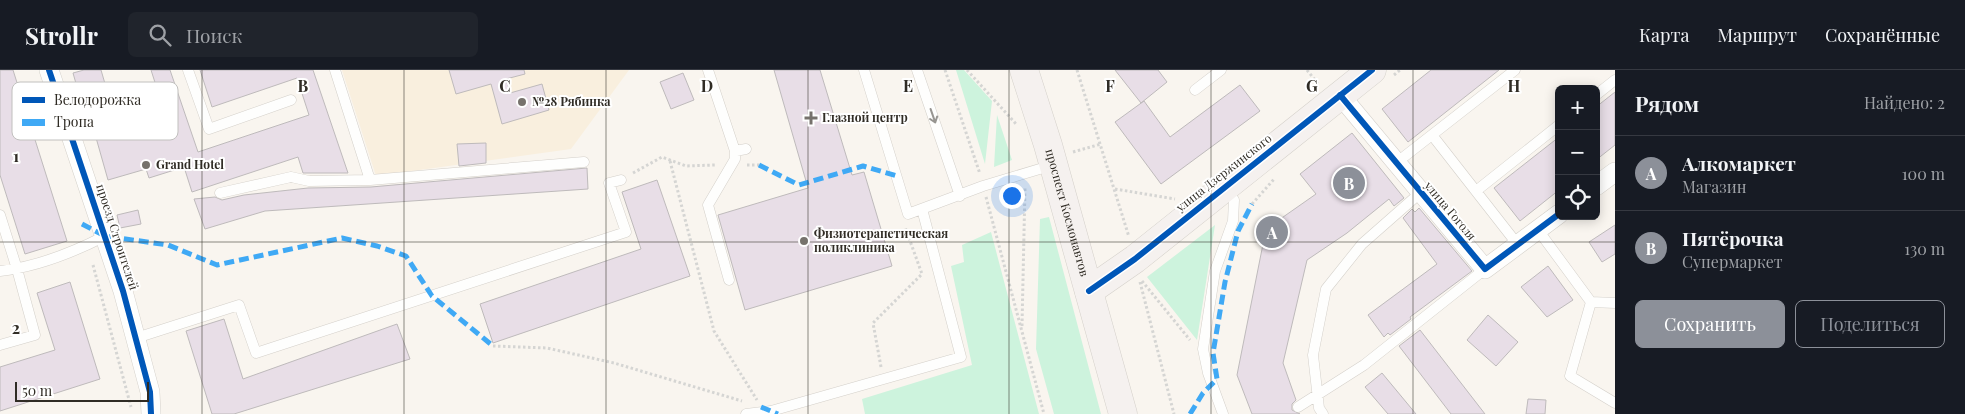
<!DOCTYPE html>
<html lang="ru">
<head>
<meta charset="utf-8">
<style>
	body { margin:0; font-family:"Playfair Display",serif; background:#20242c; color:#f1f3f6 }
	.controls { position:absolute; right:15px; top:15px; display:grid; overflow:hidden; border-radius:8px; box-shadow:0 2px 12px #0003 }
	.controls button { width:45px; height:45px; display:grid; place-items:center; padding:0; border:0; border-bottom:1px solid #363941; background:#171b24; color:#f1f3f6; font:25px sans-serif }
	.scale { position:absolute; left:15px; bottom:12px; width:134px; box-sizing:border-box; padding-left:5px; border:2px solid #302c25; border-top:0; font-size:14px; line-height:18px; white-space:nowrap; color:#302c25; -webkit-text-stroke:4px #fff; paint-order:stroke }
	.you { position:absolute; left:1011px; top:125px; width:18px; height:18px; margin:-12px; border:4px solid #fff; border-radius:50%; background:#1a73e8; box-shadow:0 0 0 8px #1a73e833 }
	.badge { display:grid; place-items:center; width:32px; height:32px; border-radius:50%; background:#8c9099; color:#fff; font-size:16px; font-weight:700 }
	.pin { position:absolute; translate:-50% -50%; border:2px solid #fff; box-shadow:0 1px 5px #0006 }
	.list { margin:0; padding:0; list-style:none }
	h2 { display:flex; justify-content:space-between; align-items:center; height:65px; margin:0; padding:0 20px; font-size:21px }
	h2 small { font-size:16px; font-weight:400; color:#9ea1a6 }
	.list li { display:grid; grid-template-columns:32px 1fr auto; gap:15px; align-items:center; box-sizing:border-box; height:75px; padding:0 20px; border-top:1px solid #363941 }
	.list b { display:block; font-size:19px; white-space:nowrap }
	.list p { margin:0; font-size:16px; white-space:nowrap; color:#9ea1a6 }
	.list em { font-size:16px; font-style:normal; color:#9ea1a6 }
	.actions { display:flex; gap:10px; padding:15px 20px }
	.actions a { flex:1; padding:11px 0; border:1px solid #8c9099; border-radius:8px; text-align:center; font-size:18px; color:#8c9099 }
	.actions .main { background:#8c9099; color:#fff }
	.icon { flex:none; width:28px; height:28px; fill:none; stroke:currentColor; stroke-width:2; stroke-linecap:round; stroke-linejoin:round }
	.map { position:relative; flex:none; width:1615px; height:344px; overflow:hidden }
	header { display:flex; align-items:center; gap:30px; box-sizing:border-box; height:70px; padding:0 25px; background:#171b24; border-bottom:1px solid #363941 }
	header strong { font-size:24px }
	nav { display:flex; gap:28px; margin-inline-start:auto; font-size:18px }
	.search { width:350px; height:45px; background:#20242c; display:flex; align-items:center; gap:12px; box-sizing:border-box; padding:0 18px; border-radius:8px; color:#9ea1a6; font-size:19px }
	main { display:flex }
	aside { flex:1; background:#171b24 }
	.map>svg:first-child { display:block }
	.built { fill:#f9efde }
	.green { fill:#cdf3dd }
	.building { fill:#e8dee7; stroke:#bebabb }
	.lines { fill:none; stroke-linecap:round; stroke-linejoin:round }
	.lane-casing { stroke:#d4d0ca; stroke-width:11 }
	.street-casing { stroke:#d4d0ca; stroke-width:20 }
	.secondary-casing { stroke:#d4d0ca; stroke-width:29 }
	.path { stroke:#d5d5d3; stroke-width:3; stroke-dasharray:2.5 2.5; stroke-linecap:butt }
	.lane { stroke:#fefefd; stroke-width:10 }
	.street { stroke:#fefefd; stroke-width:19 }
	.secondary { stroke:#f5f1ef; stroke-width:28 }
	.quiet { stroke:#3fa9f5; stroke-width:5; stroke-dasharray:10 5; stroke-linecap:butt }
	.cycleway-casing { stroke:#fff; stroke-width:9 }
	.cycleway { stroke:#0057b8; stroke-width:6 }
	.oneway { stroke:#979591 }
	.grid { fill:none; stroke:#302c25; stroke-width:1; stroke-opacity:0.55 }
	.poi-dot { fill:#76726c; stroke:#fff; stroke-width:2 }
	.labels { text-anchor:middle; stroke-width:4; stroke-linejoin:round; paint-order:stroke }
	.poi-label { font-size:12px; font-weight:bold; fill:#302c25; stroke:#fff; text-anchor:start }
	.street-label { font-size:12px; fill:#302c25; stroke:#fff }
	.key { fill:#fff; stroke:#c1c0be; stroke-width:1 }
	.key-label { font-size:14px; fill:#302c25 }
	.grid-label { font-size:16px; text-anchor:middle; font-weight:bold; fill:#302c25; stroke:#fff; stroke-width:4; stroke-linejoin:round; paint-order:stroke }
</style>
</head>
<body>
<header>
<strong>Strollr</strong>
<div class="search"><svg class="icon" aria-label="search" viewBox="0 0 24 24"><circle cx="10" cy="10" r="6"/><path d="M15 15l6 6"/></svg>Поиск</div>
<nav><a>Карта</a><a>Маршрут</a><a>Сохранённые</a></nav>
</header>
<main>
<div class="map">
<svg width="1615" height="344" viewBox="0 0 1615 344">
	<rect width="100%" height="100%" fill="#f9f5ef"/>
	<!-- built -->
	<path class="built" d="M342 0H629L571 79 376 106Z"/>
	<!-- green -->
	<path class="green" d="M956 0H964L992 31 985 94Z
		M997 45 1012 90 994 97Z
		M1049 147 1101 344H1054L1036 279 1040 149Z
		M1215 155 1197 270 1147 207Z
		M991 162 1039 344H865L862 329 972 295 951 196 964 192 962 175Z"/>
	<!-- building -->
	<path class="building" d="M0 0H13L67 171 25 184 0 105Z
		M84 0H101L113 41 160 28 151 0H170L198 82 309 45 297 8 212 37 200 0H313L348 103H303L298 87 192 122 184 97 149 108 146 99 108 110 91 50 87 52 73 3Z
		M449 0H524L525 4 506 9 510 23 542 14 549 40 502 54 491 14 456 24Z
		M774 0H820L852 105 864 102 892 196 745 240 718 145 808 118Z
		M1115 0H1158L1167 12 1141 33Z
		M1431 0H1499L1408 72 1382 39Z
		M683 3 694 30 671 39 660 12Z
		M1240 15 1260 41 1161 114 1115 52 1144 31 1170 67Z
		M1615 22V75L1596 90V37Z
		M1352 63 1404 128 1394 136 1389 129 1347 163 1307 190 1283 293 1296 330 1292 334V340L1300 344H1252L1237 305 1266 159 1316 124 1300 104Z
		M1559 67V120L1520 151 1494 118Z
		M486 73V93L459 96 457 74Z
		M587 98 588 119 265 141 205 159 194 129 215 127 222 130 244 125 308 118 371 117Z
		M657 110 690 206 493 273 480 234 641 179 622 122Z
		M1419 138 1472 201 1410 247 1411 249 1390 265 1388 263 1384 267 1368 245 1437 194 1403 148 1412 139 1415 142Z
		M138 140 141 154 120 158 117 145Z
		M1615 155V184L1602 192 1589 172Z
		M1548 196 1573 230 1547 247 1521 217Z
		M70 212 100 309 0 341V297L55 280 37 223Z
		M1488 245 1518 272 1496 296 1467 270Z
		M224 249 243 309 397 254 410 289 234 344H212L186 261Z
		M1420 260 1485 344H1451L1399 276Z
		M1382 303 1416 344H1388L1365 317Z
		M1528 329 1546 330 1545 344H1526Z"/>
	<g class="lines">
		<!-- lane casing -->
		<g class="lane-casing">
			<path id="lane" d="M188 0 209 59 291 30
				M335 0 370 110
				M708 0 735 81 746 79
				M864 0 908 144 983 116 1053 95
				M917 0 960 126
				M1195 20 1221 0
				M1596 25 1615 10
				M1432 65 1518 175
				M1396 93 1515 0
				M1476 121 1559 55
				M220 123 291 107 309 111 370 110 584 92
				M0 145 17 199 35 265 0 275
				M1538 160 1591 232 1615 233
				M0 201C35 197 74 182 105 166
				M729 210 708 135 735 89V81
				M1591 232 1570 306 1615 333
				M136 268 239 235 256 283 626 162 609 113 621 110
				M1298 337 1364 295 1485 199
				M746 344 771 341 961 287 922 139
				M1223 344 1208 303 1203 279 1215 201 1233 151 1234 130 1224 118
				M1323 344 1319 338 1313 285 1326 219 1362 174 1420 123"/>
		</g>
		<!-- street casing -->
		<g class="street-casing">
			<path id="street" d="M49 0 123 221 150 322 151 344
				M1340 25 1485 199 1559 144
				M1596 116 1615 102"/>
		</g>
		<!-- secondary casing -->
		<g class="secondary-casing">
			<g id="secondary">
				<path id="s1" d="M1024 0 1048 75 1123 344"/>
				<path d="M1089 221 1135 189 1372 0"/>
			</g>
		</g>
		<!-- path -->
		<path class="path" d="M945 0 980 104
			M967 0 1017 55
			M1077 0 1129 167
			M1307 0 1319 15
			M1394 5 1400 0
			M1073 82 1101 74
			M670 91 714 261 757 330
			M747 95H759
			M633 103 662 87 686 96 715 95
			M1115 119 1175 129
			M986 127 1044 344
			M1252 134 1275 108
			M93 195 131 337
			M1142 211 1190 270
			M1140 212 1174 344
			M1022 256 1025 117
			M493 276 547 278 614 293 742 331
			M881 297 873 253 922 204 905 157"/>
		<!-- lane -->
		<use href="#lane" class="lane"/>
		<!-- street -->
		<use href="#street" class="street"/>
		<!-- secondary -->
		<use href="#secondary" class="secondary"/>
		<!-- quiet -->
		<path class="quiet" d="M759 95 799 115 863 96 897 106
			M82 154 105 166 168 175 217 195 342 168 377 176 406 186 432 226 493 276
			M761 337 778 344
			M1190 344 1203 323 1217 309 1213 283 1225 212 1238 161 1252 134"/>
		<!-- cycleway casing -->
		<g class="cycleway-casing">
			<path id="cycleway" d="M49 0 123 221 150 322 151 344
				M1340 25 1485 199 1559 144
				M1089 221 1135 189 1372 0"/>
		</g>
		<!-- cycleway -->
		<use href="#cycleway" class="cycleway"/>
	</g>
	<!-- one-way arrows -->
	<defs><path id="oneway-shaft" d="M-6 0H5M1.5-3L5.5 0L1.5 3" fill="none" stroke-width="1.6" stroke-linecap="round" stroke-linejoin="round" transform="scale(1.25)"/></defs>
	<use class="oneway" href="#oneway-shaft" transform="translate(933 46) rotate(71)"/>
	<!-- grid -->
	<path class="grid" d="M202 0V344M404 0V344M606 0V344M808 0V344M1009 0V344M1211 0V344M1413 0V344M0 172H1615"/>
	<!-- markers -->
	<g class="poi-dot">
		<circle cx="522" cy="32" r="5"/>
		<path d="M808.5 40.5h5v5h5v5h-5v5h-5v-5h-5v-5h5z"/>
		<circle cx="146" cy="95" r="5"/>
		<circle cx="804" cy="171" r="5"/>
	</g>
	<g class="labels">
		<!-- poi labels -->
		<g class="poi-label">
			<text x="532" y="36">№28 Рябинка</text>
			<text x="822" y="52">Глазной центр</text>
			<text x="156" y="99">Grand Hotel</text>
			<text x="814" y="168">Физиотерапетическая<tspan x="814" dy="14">поликлиника</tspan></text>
		</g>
		<!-- street labels -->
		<g class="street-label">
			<text transform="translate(1224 103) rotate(-38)" y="4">улица Дзержинского</text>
			<text transform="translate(1450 141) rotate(50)" y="4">улица Гоголя</text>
			<text dy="4" stroke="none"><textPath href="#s1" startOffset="149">проспект Космонавтов</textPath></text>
			<text transform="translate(117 167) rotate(72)" y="4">проезд Строителей</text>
		</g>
	</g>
	<!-- legend -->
	<rect x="12" y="12" width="166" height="58" rx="8" class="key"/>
	<rect x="22" y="27" width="23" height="6" fill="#0057b8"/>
	<rect x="22" y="49" width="23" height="7" fill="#3fa9f5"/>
	<g class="key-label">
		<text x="54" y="35">Велодорожка</text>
		<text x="54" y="57">Тропа</text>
	</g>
	<g class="grid-label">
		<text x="303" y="22">B</text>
		<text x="505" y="22">C</text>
		<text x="707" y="22">D</text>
		<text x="908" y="22">E</text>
		<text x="1110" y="22">F</text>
		<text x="1312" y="22">G</text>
		<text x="1514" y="22">H</text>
		<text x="16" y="92">1</text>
		<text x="16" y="264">2</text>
	</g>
</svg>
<div class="controls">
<button>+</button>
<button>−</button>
<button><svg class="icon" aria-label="locate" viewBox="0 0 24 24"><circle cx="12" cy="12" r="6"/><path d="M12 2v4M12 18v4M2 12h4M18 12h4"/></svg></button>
</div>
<div class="scale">50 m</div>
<div class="you"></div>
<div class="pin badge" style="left:1272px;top:162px">A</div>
<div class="pin badge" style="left:1349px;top:113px">B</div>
</div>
<aside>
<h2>Рядом<small>Найдено: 2</small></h2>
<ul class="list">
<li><span class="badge">A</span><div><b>Алкомаркет</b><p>Магазин</p></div><em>100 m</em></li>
<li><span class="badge">B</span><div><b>Пятёрочка</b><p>Супермаркет</p></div><em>130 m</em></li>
</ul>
<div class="actions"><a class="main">Сохранить</a><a>Поделиться</a></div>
</aside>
</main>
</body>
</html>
